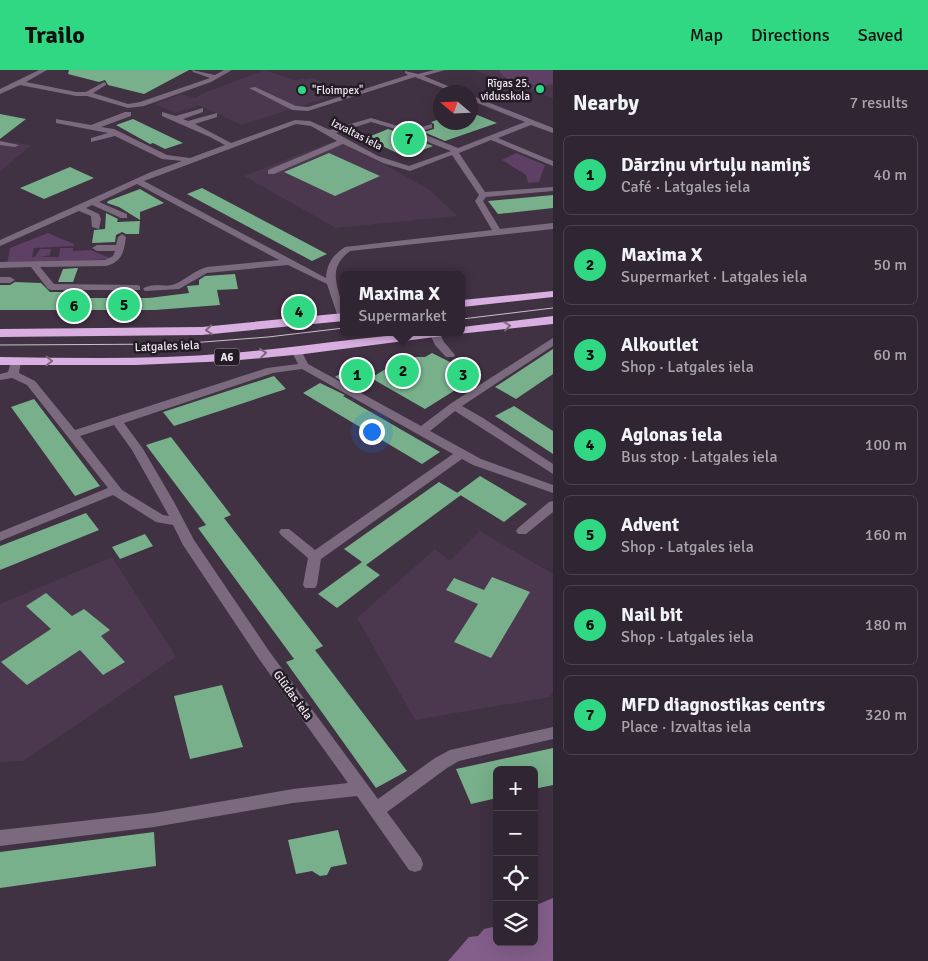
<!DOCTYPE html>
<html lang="en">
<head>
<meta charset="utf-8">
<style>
	body { margin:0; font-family:Signika,sans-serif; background:#382d3a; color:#f1f3f6 }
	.controls { position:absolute; right:15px; bottom:15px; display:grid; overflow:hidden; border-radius:8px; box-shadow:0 5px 20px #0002 }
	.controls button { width:45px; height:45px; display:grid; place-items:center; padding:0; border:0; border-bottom:1px solid #4b424d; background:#302532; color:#f1f3f6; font:25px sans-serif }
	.compass { position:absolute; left:433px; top:15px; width:45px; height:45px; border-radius:50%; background:#302532; box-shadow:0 5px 20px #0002; rotate:289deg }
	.you { position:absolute; left:371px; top:361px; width:18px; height:18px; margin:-12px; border:4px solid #fff; border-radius:50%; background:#1a73e8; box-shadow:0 0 0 8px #1a73e833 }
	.badge { display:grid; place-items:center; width:32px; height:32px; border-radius:50%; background:#30d883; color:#111; font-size:16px; font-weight:700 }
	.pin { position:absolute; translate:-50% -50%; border:2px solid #fff; box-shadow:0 1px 5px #0006 }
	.popup { position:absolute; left:340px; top:201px; width:125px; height:65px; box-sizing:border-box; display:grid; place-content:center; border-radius:8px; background:#302532; filter:drop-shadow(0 1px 4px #0005); font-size:16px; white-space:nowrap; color:#a8a5ac }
	.popup b { font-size:19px; color:#f1f3f6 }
	.popup::after { content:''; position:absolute; left:50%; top:100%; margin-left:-10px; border:10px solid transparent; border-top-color:#302532 }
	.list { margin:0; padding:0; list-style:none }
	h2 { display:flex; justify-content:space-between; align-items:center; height:65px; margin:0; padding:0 20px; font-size:21px }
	h2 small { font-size:16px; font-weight:400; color:#a8a5ac }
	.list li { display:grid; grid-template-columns:32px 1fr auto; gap:15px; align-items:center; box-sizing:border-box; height:80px; margin:0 10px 10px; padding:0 10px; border:1px solid #4b424d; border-radius:8px }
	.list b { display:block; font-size:19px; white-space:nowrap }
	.list p { margin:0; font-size:16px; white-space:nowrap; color:#a8a5ac }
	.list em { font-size:16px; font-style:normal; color:#a8a5ac }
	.icon { flex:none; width:28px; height:28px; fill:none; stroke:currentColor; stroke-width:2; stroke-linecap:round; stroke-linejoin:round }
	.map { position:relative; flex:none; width:553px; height:891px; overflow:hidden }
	header { display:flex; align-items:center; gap:30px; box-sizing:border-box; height:70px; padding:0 25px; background:#30d883; color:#111 }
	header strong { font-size:24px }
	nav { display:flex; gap:28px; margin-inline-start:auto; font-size:18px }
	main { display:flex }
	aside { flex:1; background:#302532 }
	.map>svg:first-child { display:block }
	.built { fill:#4b384f }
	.green { fill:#5d4063 }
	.water { fill:#835e8a }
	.building { fill:#77b08b }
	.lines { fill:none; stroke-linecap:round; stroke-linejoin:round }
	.minor { fill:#7b6a7e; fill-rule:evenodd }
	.highway { fill:#d8afe0; fill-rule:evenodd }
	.tram { stroke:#cbbfcd; stroke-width:1 }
	.oneway { stroke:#7e6682 }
	.poi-dot { fill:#30d883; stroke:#231c24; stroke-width:2 }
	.labels { text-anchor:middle; stroke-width:5; stroke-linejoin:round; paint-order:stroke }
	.far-poi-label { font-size:11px; fill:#f0e6f2; stroke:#231c24; text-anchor:end }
	.far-street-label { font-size:11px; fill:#f0e6f2; stroke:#231c24 }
	.shield { fill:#231c24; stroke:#b2a9b4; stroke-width:1 }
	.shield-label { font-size:11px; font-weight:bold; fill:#f0e6f2 }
	.street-label { font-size:12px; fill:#f0e6f2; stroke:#231c24 }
</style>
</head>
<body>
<header>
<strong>Trailo</strong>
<nav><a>Map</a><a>Directions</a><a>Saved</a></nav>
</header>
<main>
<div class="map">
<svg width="553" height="891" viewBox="0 0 553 891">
	<rect width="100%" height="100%" fill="#403143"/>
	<!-- built -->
	<path class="built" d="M265 0 294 10 313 8 344 22 242 55 199 35 175 43 155 34 182 24 195 28 206 22Z
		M474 0H553V28L499 9Z
		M0 71 32 75 0 101Z
		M331 72 344 75 383 94 430 120 457 146 336 158 244 106Z
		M480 461 553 504V622L550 627 415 650 357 548 435 479 450 491Z
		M112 487 176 587 23 691 0 692V534Z"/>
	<!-- green -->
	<path class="green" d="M499 0H553V14L533 19 529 17 535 15C523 14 504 12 499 0Z
		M516 83 545 95 539 112 528 113 526 105 502 90Z
		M48 163 74 174 73 176 34 178 32 187H35L40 179H51L50 185 41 187H59L60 178H73V181L91 180 112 189 7 194 10 178Z"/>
	<!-- water -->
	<path class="water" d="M553 828V891H448L469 867 478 866 484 859 497 856V872H534V836Z"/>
	<!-- building -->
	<path class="building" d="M69 0H189L144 24 108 15 105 10 99 12 68 4Z
		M470 42 497 53 445 71 424 62 434 59V54L431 52 440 49V52H470Z
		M0 44 26 49 0 69Z
		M133 49 183 73 165 79 153 73 150 74 116 55Z
		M388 59 391 60 433 76 405 87 366 68Z
		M329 83 380 106 335 126 284 102Z
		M70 97 94 108 44 129 20 118Z
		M202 118 327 184 312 191 187 124Z
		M140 119 164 133 140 142V150L119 137 107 133 108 131Z
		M553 125V138L498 144 488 131Z
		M106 143 118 149 117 152 140 151 139 164H126L122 162 116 165 115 172 92 173 94 160 105 159Z
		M78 198 73 212H58L63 199Z
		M235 204 238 219 217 220 220 235 155 240H0V215H10L15 212 41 213 50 222H70L69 228H149L189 223 187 216 199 215V210L205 206Z
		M553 279V304L516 329 495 317Z
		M432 283 460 297 454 300 473 309 425 339 371 308 405 287H425Z
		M349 298 370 310 356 318 335 307Z
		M274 306 286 319 174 356 163 342Z
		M320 313 345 325 343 326 440 382 422 394 303 323Z
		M34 329 100 416 75 426 11 337Z
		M514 336 553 361V384L495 346Z
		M171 367 231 445 224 448 323 576 315 580 407 701 376 718 286 592 294 589 198 458 206 455 146 375Z
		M480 406 527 434 504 452 457 423Z
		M439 412 461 425 366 495 380 505 337 538 318 524 362 492 344 479Z
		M86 443 99 460 0 500V476Z
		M145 464 153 476 120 489 112 477Z
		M492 507 530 522 491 588 454 572 478 534 446 520 454 508 484 520Z
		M46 523 72 546 84 539 110 560 101 566 125 592 103 605 80 580 27 615 1 592 51 559 26 536Z
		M222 615 243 677 190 689 174 626Z
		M553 678V715L534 719V700H497V728L471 734 456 699Z
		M338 760 347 794 331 797 327 805 320 806 312 801 296 804 288 770Z
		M154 762 156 796 0 818V782Z"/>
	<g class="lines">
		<!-- minor -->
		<path class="minor" d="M39 0H47L26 12 76 22H86L104 12 106 13V15L93 23 128 34 140 32 210 8 193 2 192 0 215 5 224 0H232L211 12 144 36 128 38 87 26H76L20 15 0 24V19Z
			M434 0H445L424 6 460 21 461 22H453L415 7 308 41 292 40 249 18 255 17 296 36 308 37 408 5 405 3V1L418 4Z
			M470 25 553 58V63L531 55 498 68 553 91V96L491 70 459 83 485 122 553 117V121L486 127 483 131 500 159 553 153V159L350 181C322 202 344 223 344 250L338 247 327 214 288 195 207 203 179 219 145 221 143 219C151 212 165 218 175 214 187 209 193 201 207 197L279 190 137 114 99 132 127 144V148H121L92 135 86 138 99 144 101 149 99 159 92 157 91 146 79 141 0 176V170L151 102 182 91 162 89 115 66 91 72V68L108 63 56 53V49L91 55 125 42H131V46L101 57 114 59 167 85 190 88 225 75 210 67 162 46V42L176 46 203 38V42L183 49 188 51 217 43V47L195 54 231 73 295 50 310 51 330 60 371 48 411 60 432 54V58L418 62 458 78 525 52 470 30ZM371 52 392 58 451 81 409 96 378 86 336 63ZM296 54 311 56 337 71 268 100V104H274L343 74 383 93 410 101 452 85 479 125 475 131 492 160 345 177C333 185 327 193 326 208L144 111Z
			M0 71 19 75 15 77 0 75Z
			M122 164 126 167C124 182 122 192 106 196L40 197 54 214 137 215 140 216V220H51L48 219 31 197 0 198V192L105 190 113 186 115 181H97L92 178 97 175H116L118 167Z
			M0 207H10L15 210 10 213H0Z
			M431 262H439L444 272 455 285 454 287H446L435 275 430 264Z
			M553 268V276L462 336 483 348 553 394V404L455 341 430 361 481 389 553 415V423L473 395 462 389 321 489 317 515 315 518H305L303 515 308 488 281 465 279 462 281 459H289L315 480 453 384 302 299 273 303 124 353 143 379 174 432 194 470 269 581 378 729 435 688 450 680 553 657V669L459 691 447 698 387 742 421 788 423 794 421 800 415 802 409 800 357 726 293 733 154 757 0 776V760L154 743 293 719 348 713 259 589 183 475 173 455 156 452 113 425 0 471V462L108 418 27 315 12 308 0 310V304L8 302 12 289H20L21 291 19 303 35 311 75 360 267 298 298 294 291 280 296 277 300 278 308 294 421 356 450 334ZM114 355 132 380 169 446 163 445 122 420 80 366Z
			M553 431V442L526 464H518L516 461 518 458 549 432Z"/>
		<!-- highway -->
		<path class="highway" d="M553 221V227L462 237V230Z
			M344 243V251L202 265 0 267V259L202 257Z
			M553 246V254L458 264 304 284 229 291 136 295H0V287C77 288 154 290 231 283 308 277 385 262 462 262V257Z"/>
		<!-- tram -->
		<path class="tram" d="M462 249 553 238
			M0 275 178 274 268 267 344 258"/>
	</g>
	<!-- one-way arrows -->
	<defs><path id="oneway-chevron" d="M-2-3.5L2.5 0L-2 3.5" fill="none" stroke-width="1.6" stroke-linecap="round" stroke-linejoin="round" transform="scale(1.25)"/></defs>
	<g class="oneway">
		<use href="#oneway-chevron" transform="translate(507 256) rotate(-7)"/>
		<use href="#oneway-chevron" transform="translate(209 260) rotate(175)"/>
		<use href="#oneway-chevron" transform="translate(263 283) rotate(-6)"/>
		<use href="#oneway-chevron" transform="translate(49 291)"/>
	</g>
	<!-- markers -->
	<g class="poi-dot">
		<circle cx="540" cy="19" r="5"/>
		<circle cx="302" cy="20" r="5"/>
	</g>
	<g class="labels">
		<!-- far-poi labels -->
		<g class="far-poi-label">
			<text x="530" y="17">Rīgas 25.<tspan x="530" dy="13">vidusskola</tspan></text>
			<text x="312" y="24" text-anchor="start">"Floimpex"</text>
		</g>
		<!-- far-street labels -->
		<g class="far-street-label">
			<text transform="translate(357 64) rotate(27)" y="4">Izvaltas iela</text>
		</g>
		<!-- shield labels -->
		<rect class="shield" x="214.5" y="278.5" width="25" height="17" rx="4"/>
		<g class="shield-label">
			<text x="227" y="291">A6</text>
		</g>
		<!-- street labels -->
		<g class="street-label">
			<text transform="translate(167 276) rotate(-2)" y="4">Latgales iela</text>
			<text transform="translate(293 625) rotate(54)" y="4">Glūdas iela</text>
		</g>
	</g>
</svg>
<div class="controls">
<button>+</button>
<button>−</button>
<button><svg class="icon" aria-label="locate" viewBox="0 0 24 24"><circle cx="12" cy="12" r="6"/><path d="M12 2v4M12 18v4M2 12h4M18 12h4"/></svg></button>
<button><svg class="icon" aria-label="layers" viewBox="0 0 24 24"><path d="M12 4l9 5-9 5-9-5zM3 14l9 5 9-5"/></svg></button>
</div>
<svg class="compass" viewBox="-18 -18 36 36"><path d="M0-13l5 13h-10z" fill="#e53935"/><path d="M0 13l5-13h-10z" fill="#a8a5ac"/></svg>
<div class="you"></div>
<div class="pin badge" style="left:357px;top:305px">1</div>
<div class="pin badge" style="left:403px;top:301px">2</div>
<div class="popup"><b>Maxima X</b>Supermarket</div>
<div class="pin badge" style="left:463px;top:305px">3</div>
<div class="pin badge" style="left:299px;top:242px">4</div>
<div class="pin badge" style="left:124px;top:235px">5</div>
<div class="pin badge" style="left:74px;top:236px">6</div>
<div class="pin badge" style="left:409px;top:69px">7</div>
</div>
<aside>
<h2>Nearby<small>7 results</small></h2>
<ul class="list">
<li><span class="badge">1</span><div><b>Dārziņu virtuļu namiņš</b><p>Café · Latgales iela</p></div><em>40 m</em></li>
<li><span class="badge">2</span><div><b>Maxima X</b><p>Supermarket · Latgales iela</p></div><em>50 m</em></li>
<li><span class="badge">3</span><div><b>Alkoutlet</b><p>Shop · Latgales iela</p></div><em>60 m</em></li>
<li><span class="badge">4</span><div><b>Aglonas iela</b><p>Bus stop · Latgales iela</p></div><em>100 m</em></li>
<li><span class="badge">5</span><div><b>Advent</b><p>Shop · Latgales iela</p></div><em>160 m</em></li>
<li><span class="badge">6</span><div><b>Nail bit</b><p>Shop · Latgales iela</p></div><em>180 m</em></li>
<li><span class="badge">7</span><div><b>MFD diagnostikas centrs</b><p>Place · Izvaltas iela</p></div><em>320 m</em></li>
</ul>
</aside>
</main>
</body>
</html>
